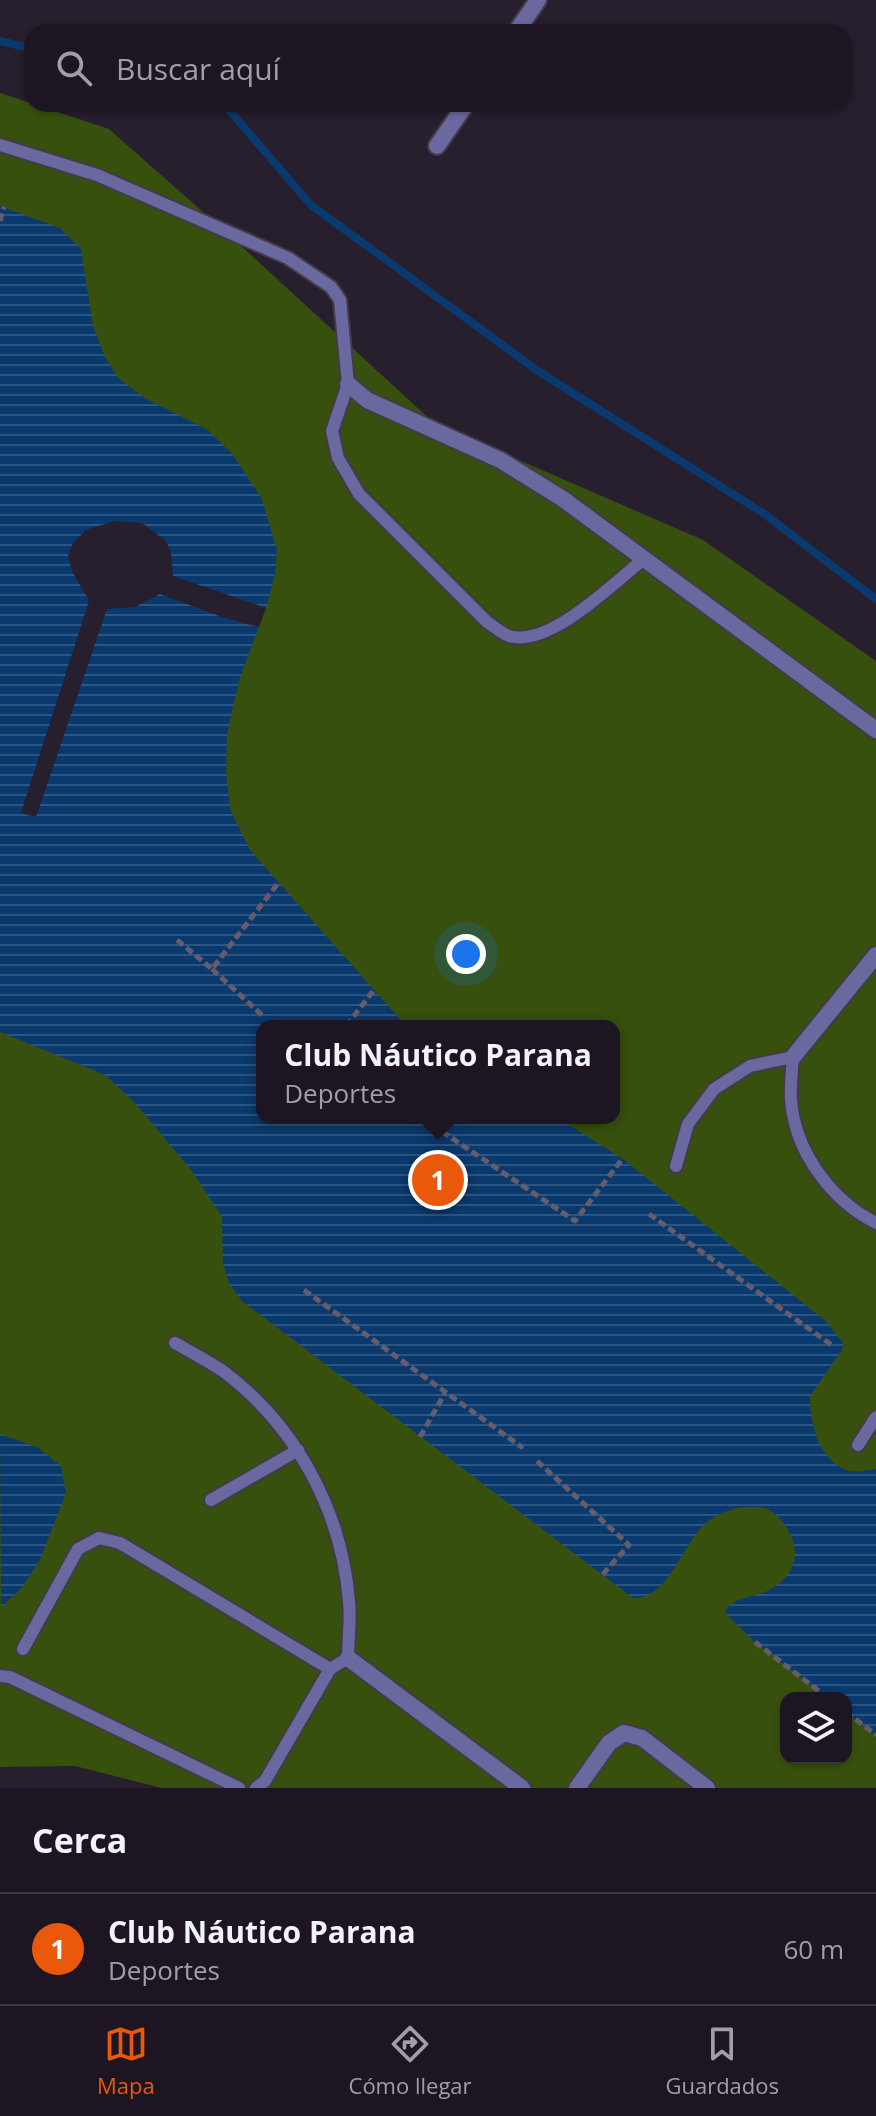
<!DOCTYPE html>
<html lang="es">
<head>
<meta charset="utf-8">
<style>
	body { margin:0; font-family:"Open Sans",sans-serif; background:#251f2a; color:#f1f3f6 }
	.controls { position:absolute; right:24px; bottom:24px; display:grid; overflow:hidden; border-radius:16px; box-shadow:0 2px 6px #0004 }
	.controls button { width:72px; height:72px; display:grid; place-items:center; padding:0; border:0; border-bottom:2px solid #3b3540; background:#1d1622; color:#f1f3f6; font:40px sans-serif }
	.you { position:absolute; left:466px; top:954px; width:28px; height:28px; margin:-20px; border:6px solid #fff; border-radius:50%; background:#1a73e8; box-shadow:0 0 0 12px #1a73e833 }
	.badge { display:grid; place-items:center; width:52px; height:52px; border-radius:50%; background:#ea580c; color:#fff; font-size:26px; font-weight:700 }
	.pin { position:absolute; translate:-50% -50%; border:4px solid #fff; box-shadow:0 2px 8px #0006 }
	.popup { position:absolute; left:256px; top:1020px; width:364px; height:104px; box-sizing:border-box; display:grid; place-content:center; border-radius:16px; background:#1d1622; filter:drop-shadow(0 2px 6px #0005); font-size:26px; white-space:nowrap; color:#a09fa5 }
	.popup b { font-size:30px; color:#f1f3f6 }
	.popup::after { content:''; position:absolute; left:50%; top:100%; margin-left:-16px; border:16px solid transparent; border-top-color:#1d1622 }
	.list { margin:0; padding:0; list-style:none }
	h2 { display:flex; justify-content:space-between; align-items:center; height:104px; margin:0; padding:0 32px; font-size:34px }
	h2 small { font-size:26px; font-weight:400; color:#a09fa5 }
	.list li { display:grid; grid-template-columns:52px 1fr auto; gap:24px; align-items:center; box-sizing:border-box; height:112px; padding:0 32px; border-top:2px solid #3b3540 }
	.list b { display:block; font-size:30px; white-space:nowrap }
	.list p { margin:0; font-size:26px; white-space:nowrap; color:#a09fa5 }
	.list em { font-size:26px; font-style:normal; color:#a09fa5 }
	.icon { flex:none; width:44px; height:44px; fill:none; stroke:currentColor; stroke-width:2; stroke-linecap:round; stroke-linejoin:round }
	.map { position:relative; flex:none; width:876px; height:1788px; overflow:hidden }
	.search { position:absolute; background:#1d1622; box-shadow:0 2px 6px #0004; left:24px; right:24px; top:24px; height:88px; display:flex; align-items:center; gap:20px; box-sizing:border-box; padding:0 28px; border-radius:24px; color:#a09fa5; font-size:30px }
	.sheet { height:216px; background:#1d1622 }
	nav { display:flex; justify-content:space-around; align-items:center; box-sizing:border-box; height:112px; border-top:2px solid #3b3540; background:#1d1622; font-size:22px; color:#a09fa5 }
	nav a { display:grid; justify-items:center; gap:4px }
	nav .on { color:#ea580c }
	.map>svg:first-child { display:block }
	.grass { fill:#38500e; fill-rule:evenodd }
	.water { fill:url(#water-rules) }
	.pier { fill:#271e2e }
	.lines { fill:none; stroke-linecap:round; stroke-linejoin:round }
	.stream { stroke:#0a396d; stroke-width:8 }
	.lane-casing { stroke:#433a4a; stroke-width:16 }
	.street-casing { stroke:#433a4a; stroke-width:20 }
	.path { stroke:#655d6b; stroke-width:5; stroke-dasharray:8 4; stroke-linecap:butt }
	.lane { stroke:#6969a0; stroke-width:12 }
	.street { stroke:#6969a0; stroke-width:16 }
</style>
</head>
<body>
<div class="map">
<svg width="876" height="1788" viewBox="0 0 876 1788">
	<defs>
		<pattern id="water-rules" width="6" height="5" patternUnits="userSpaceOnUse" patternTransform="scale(2)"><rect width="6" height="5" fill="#0a396d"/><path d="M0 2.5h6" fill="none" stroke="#2d5581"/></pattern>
	</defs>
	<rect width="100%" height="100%" fill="#271e2e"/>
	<!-- grass -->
	<path class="grass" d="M0 93 109 129 238 243 434 423 703 540 876 661V1788H162L75 1766 0 1767ZM262 1026H614V1118H262ZM786 1698H846V1758H786Z"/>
	<!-- water -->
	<path class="water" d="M0 206 60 228 81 249 93 326 105 357 119 379 145 398 208 430 233 455 262 499 277 550 275 574 266 608 239 680 227 734 226 774 230 809 250 850 406 1026H262V1118H558L623 1159 827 1322 843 1343 842 1350 810 1396C810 1422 817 1456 844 1469 854 1474 866 1470 876 1469V1735L846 1712V1698H828L755 1642 727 1615 725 1611C734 1597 749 1598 763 1593 798 1578 805 1548 780 1519 771 1508 761 1506 747 1507 733 1508 719 1513 707 1522 684 1540 668 1601 633 1598L242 1301 229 1283 223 1264 222 1217 192 1171 134 1102 105 1075 0 1032Z
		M0 1434 37 1447 61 1466 66 1493 40 1560 21 1589 1 1607Z"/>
	<!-- pier -->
	<path class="pier" d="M115 521 142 523 166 541 171 552 173 576 266 608 259 627 222 617 160 594 135 607 107 609 36 817 21 813 89 601 72 571 68 556 73 543 86 530Z"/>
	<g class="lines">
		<!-- stream -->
		<path class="stream" d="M0 41 32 49
			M224 104 311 205 538 371 763 513 876 599"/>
		<!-- lane casing -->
		<g class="lane-casing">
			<path id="lane" d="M0 145 97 175 288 258 331 287 340 300 348 384 332 431 338 458 359 494 487 622C494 626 502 634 509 636 550 648 613 583 644 559
				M676 1166 688 1124 714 1089 750 1066 793 1057C792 1071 790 1086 791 1100 795 1152 831 1200 876 1223
				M858 1445 876 1417
				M211 1500 298 1450
				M23 1649 78 1549 99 1538 120 1543 330 1669 348 1658C348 1639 351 1620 349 1602 342 1511 296 1426 223 1371 208 1361 191 1352 175 1343
				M0 1676 10 1677 239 1788
				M256 1788 265 1781 330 1669"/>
		</g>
		<!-- street casing -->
		<g class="street-casing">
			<path id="street" d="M516 32 538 0
				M437 146 466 104
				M348 384 367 400 500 460 563 499 876 730
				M793 1057 876 955
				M348 1658 522 1788
				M577 1788 609 1743 624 1733 642 1738 707 1788"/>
		</g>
		<!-- path -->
		<path class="path" d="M0 221 4 207
			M177 940 212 969 279 882
			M212 969 264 1017
			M346 1026 374 990
			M422 1118 575 1221 623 1158
			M649 1214 833 1346
			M304 1290 523 1448
			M420 1437 445 1393
			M537 1461 629 1545 602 1575
			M755 1642 828 1698
			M846 1712 876 1735"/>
		<!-- lane -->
		<use href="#lane" class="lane"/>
		<!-- street -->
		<use href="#street" class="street"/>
	</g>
</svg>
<div class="controls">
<button><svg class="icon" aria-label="layers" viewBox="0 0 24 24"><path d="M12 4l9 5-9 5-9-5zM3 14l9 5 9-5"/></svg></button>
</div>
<div class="you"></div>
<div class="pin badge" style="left:438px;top:1180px">1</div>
<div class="popup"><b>Club Náutico Parana</b>Deportes</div>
<div class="search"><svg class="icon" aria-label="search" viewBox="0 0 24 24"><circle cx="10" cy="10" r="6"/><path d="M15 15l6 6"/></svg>Buscar aquí</div>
</div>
<section class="sheet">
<h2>Cerca<small></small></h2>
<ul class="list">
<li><span class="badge">1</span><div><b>Club Náutico Parana</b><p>Deportes</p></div><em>60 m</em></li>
</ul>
</section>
<nav>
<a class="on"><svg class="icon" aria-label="map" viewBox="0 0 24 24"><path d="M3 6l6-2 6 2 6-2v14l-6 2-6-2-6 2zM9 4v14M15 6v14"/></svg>Mapa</a>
<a><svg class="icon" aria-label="directions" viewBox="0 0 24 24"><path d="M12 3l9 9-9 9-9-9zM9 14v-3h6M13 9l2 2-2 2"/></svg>Cómo llegar</a>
<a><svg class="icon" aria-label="saved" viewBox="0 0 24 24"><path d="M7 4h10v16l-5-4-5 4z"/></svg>Guardados</a>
</nav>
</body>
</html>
